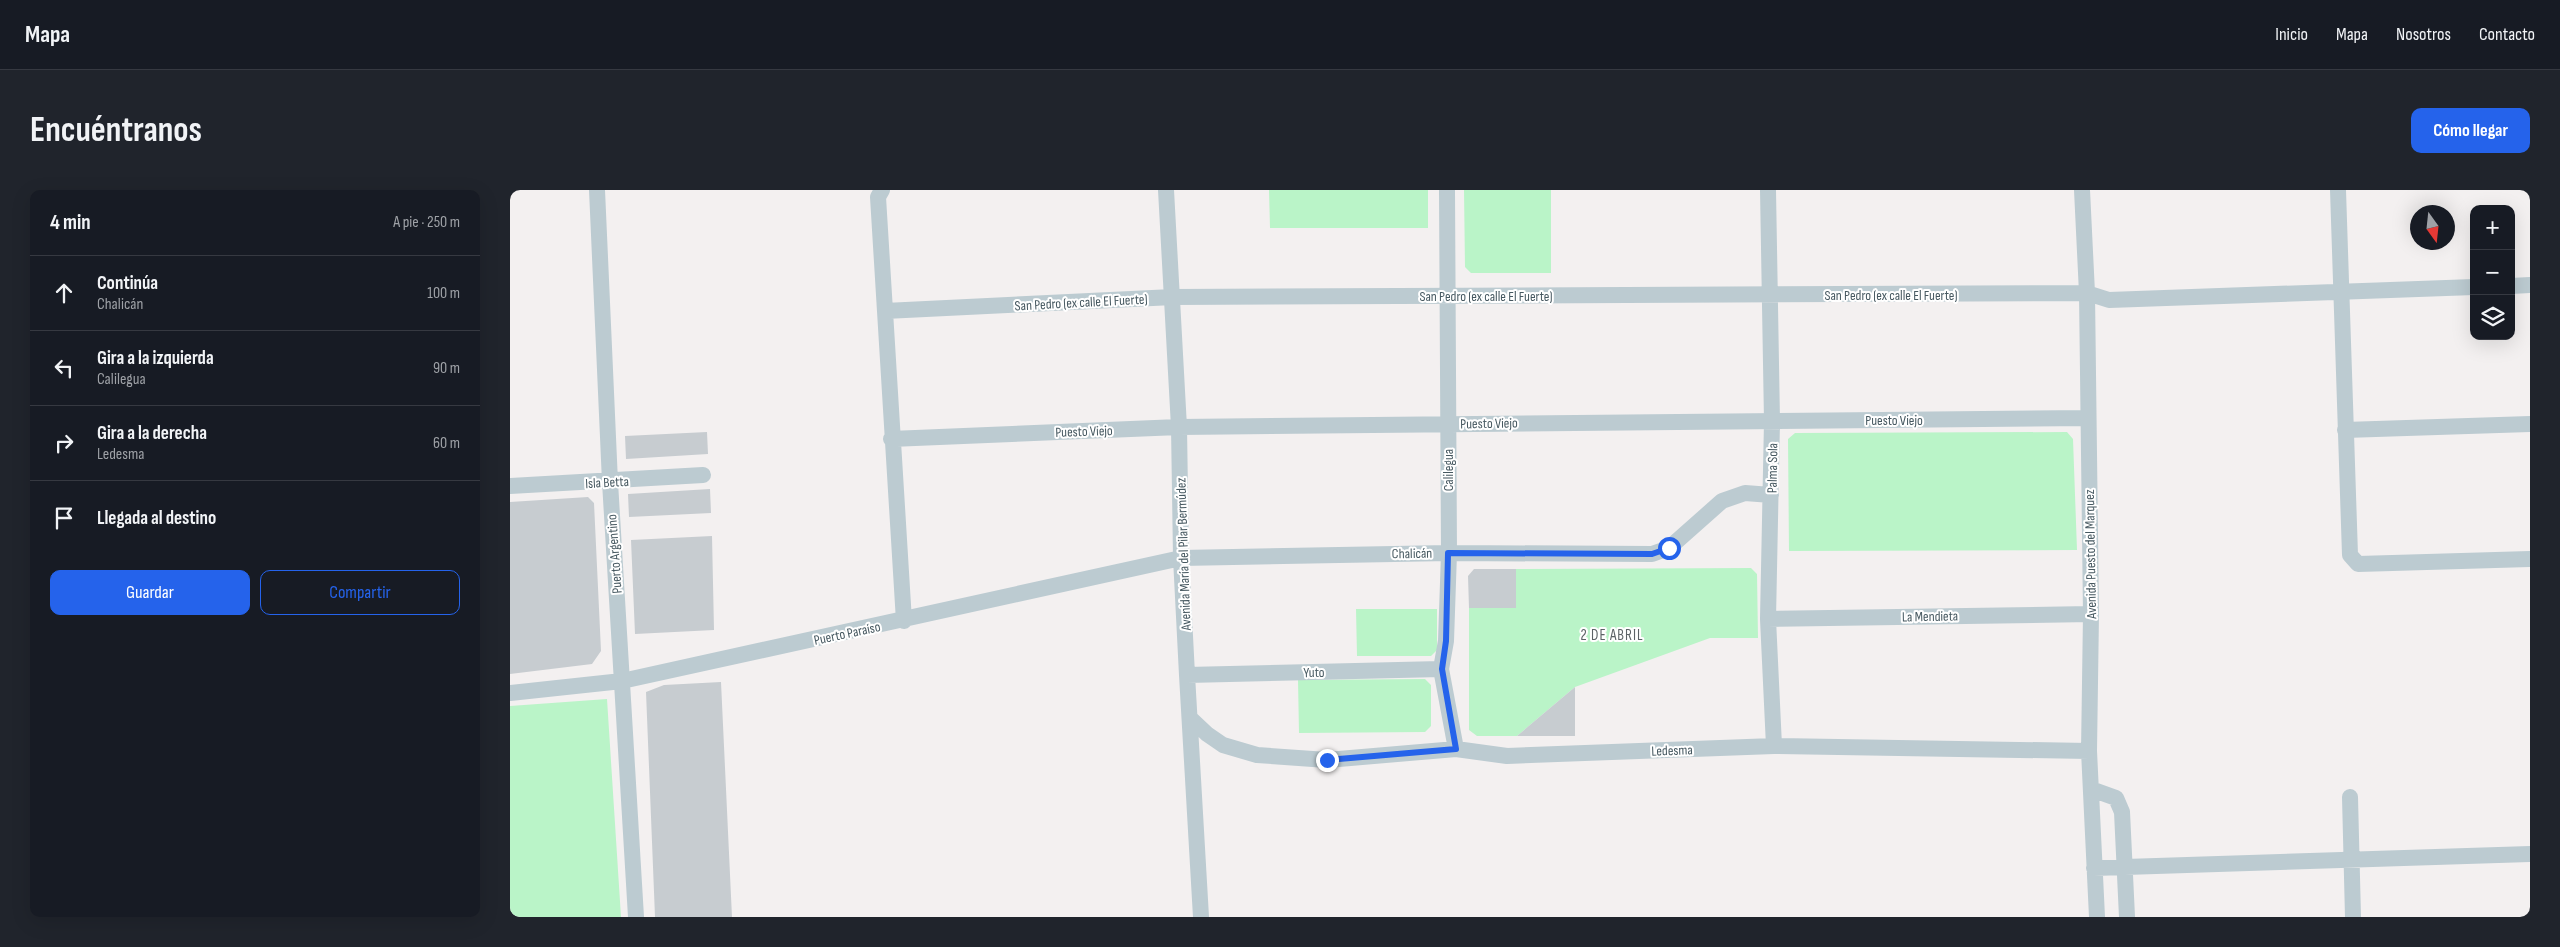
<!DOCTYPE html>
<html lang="es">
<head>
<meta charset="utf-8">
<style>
	body { margin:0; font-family:"Sofia Sans Condensed",sans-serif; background:#20242c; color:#f1f3f6 }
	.controls { position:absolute; right:15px; top:15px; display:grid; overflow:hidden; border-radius:10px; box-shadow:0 5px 20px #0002 }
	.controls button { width:45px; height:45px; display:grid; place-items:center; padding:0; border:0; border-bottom:1px solid #363941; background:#171b24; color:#f1f3f6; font:25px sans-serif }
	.compass { position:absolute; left:1900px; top:15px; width:45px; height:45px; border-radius:50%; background:#171b24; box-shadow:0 5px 20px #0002; rotate:165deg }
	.stop { position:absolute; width:15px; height:15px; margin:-11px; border:4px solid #2563eb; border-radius:50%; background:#fff }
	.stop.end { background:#2563eb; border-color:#fff; box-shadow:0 1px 5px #0008 }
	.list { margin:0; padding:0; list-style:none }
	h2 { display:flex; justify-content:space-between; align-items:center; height:65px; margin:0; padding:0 20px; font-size:21px }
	h2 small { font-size:16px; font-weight:400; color:#9ea1a6 }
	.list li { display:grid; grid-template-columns:32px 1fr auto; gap:15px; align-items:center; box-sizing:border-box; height:75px; padding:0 20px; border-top:1px solid #363941 }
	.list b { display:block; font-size:19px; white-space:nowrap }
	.list p { margin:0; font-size:16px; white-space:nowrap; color:#9ea1a6 }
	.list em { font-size:16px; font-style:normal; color:#9ea1a6 }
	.actions { display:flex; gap:10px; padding:15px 20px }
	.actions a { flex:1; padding:11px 0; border:1px solid #2563eb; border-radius:10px; text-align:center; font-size:18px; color:#2563eb }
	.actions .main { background:#2563eb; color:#fff }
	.icon { flex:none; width:28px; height:28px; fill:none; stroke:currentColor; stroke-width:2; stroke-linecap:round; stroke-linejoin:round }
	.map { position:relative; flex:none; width:2020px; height:727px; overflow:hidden; border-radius:10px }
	header { display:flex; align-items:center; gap:30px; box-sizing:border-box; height:70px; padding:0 25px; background:#171b24; border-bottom:1px solid #363941 }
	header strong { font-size:24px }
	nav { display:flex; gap:28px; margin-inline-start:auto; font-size:18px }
	.intro { display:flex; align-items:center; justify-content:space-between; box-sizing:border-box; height:120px; padding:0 30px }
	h1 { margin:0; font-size:35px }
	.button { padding:12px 22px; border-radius:10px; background:#2563eb; color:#fff; font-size:18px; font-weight:700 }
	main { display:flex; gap:30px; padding:0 30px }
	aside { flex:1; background:#171b24; border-radius:10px; box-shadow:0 5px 20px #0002 }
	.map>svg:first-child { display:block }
	.green { fill:#baf4c8 }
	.building { fill:#c7ccd0 }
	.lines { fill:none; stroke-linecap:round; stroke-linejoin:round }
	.minor { stroke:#bccbd1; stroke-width:16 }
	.route { stroke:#2563eb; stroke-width:6 }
	.labels { text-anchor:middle; stroke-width:4; stroke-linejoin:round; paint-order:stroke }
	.street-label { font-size:14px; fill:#465860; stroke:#fff }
	.neighbourhood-label { font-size:15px; letter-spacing:1px; fill:#5c6266; stroke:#fff }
</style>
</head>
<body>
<header>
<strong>Mapa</strong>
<nav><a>Inicio</a><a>Mapa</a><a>Nosotros</a><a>Contacto</a></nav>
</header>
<div class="intro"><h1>Encuéntranos</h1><a class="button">Cómo llegar</a></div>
<main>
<aside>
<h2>4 min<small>A pie · 250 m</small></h2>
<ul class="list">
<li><svg class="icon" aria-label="ahead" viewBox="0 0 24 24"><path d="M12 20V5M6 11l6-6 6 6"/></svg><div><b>Continúa</b><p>Chalicán</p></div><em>100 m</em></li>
<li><svg class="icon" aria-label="left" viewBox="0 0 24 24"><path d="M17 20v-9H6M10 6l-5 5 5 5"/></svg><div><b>Gira a la izquierda</b><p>Calilegua</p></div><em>90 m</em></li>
<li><svg class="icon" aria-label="right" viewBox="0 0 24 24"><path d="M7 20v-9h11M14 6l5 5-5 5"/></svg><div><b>Gira a la derecha</b><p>Ledesma</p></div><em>60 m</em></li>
<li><svg class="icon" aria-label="arrive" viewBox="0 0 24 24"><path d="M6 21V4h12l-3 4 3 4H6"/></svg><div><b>Llegada al destino</b></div></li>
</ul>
<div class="actions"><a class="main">Guardar</a><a>Compartir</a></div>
</aside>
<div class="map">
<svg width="2020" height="727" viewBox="0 0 2020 727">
	<rect width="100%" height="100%" fill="#f3f0f0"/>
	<!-- green -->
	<path class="green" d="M759 0H918V38H760Z
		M954 0H1041V83H961L955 77Z
		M1557 242 1563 249 1567 360 1279 361 1278 249 1285 243Z
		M1241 378 1247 384 1248 448H1200L1065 497 1007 546H967L959 540V418H1006V379Z
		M846 419H927V460L921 466H847Z
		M915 489 921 495V536L915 542 789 543 788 490Z
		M97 509 111 727H0V516Z"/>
	<!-- building -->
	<path class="building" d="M197 242 198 264 116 269 115 246Z
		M200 299 201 323 119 327 118 304Z
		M78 307 84 313 91 461 82 474 0 484V312Z
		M202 346 204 440 125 444 121 350Z
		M964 379H1006V418H959L958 386Z
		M211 492 222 727H145L136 502 154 495Z
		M1065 497V546H1007Z"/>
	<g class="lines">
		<!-- minor -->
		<path class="minor" d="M87 0 100 292 126 727
			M372 0 368 7 394 431
			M656 0 669 237 671 368 677 485 691 727
			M937 0 939 363 936 451 931 479 946 559
			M1258 0 1262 231 1258 429 1264 556
			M1572 0 1577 103 1581 424 1579 561 1587 727
			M1828 0 1840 365 1848 374 2020 369
			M2001 96 2020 95
			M375 121 663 107 1577 103 1599 110 1964 97
			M1835 240 2020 234
			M381 249 669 237 1578 228
			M0 296 193 285
			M1258 429 1581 424
			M677 485 931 479
			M0 503 112 491 671 368 939 363 1142 364 1159 358 1212 311 1235 303 1261 305
			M680 528 697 544 713 555 747 565 817 570 946 559 997 566 1264 556 1579 561
			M1581 599 1606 608 1612 622 1617 727
			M1840 607 1843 727
			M1584 678 2020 664"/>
	</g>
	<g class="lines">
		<!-- route -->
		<path class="route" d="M817 570 946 559 932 479 936 451 938 363 1142 364 1159 358"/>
	</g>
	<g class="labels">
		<!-- street labels -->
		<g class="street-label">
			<text x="1381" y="110">San Pedro (ex calle El Fuerte)</text>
			<text x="976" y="111">San Pedro (ex calle El Fuerte)</text>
			<text transform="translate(571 112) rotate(-3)" y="5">San Pedro (ex calle El Fuerte)</text>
			<text x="1384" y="235">Puesto Viejo</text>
			<text transform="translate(979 233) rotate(-1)" y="5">Puesto Viejo</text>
			<text transform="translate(574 241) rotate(-2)" y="5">Puesto Viejo</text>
			<text transform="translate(1262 278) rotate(-89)" y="5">Palma Sola</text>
			<text transform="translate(938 280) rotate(-90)" y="5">Calilegua</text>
			<text transform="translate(97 292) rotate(-3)" y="5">Isla Betta</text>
			<text transform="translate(902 363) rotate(-1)" y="5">Chalicán</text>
			<text transform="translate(104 364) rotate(-94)" y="5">Puerto Argentino</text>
			<text transform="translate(673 364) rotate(-92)" y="5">Avenida María del Pilar Bermúdez</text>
			<text transform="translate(1580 364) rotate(-91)" y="5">Avenida Puesto del Marquez</text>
			<text transform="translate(1420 426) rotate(-1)" y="5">La Mendieta</text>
			<text transform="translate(337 443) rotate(-12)" y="5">Puerto Paraíso</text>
			<text transform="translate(804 482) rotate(-1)" y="5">Yuto</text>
			<text transform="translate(1162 560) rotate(-2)" y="5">Ledesma</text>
		</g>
		<!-- neighbourhood labels -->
		<g class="neighbourhood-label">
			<text x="1102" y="450">2 DE ABRIL</text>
		</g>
	</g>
</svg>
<div class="controls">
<button>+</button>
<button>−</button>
<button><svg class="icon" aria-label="layers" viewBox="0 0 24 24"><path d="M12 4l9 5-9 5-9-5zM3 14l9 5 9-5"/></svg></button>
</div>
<svg class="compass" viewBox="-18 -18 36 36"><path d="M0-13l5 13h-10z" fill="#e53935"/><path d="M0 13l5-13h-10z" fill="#9ea1a6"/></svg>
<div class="stop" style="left:1159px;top:358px"></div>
<div class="stop end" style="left:817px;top:570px"></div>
</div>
</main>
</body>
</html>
